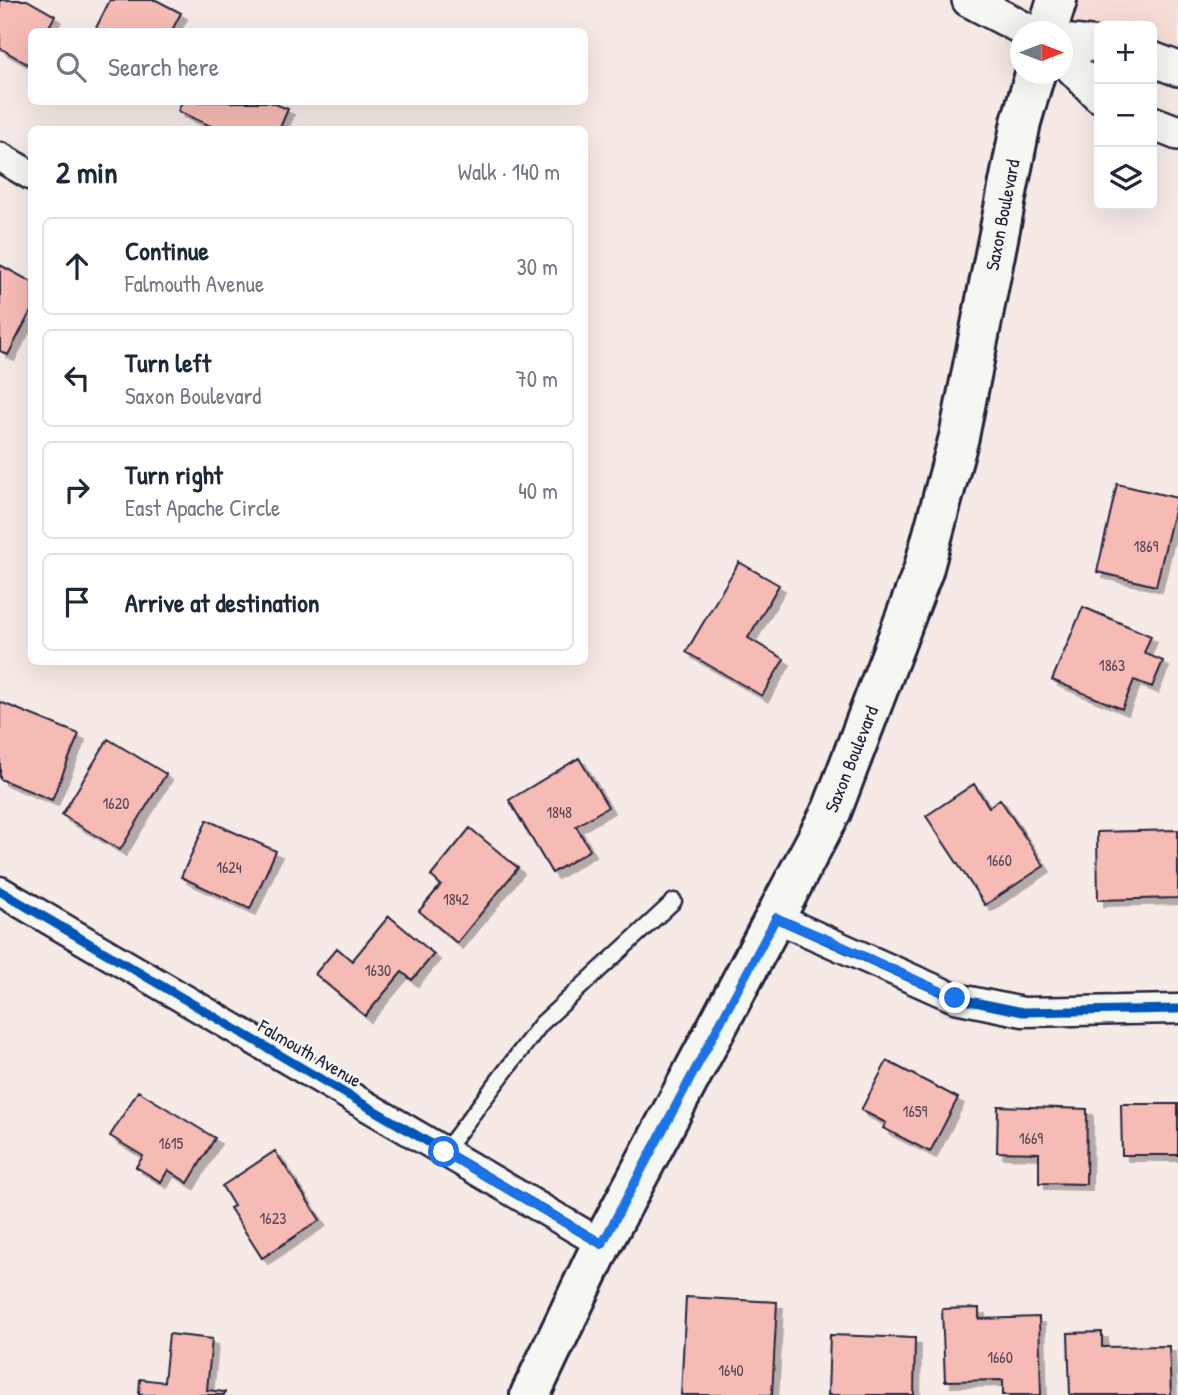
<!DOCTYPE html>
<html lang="en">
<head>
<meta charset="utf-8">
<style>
	body { margin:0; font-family:"Patrick Hand",sans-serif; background:#f2f2f3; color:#1f2937 }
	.controls { position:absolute; right:21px; top:21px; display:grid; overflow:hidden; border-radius:10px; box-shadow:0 7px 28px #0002 }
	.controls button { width:63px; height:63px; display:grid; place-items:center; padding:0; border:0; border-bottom:2px solid #e0e1e3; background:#fff; color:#1f2937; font:35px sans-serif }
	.compass { position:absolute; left:1010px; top:21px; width:63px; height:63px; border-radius:50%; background:#fff; box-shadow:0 7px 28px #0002; rotate:90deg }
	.stop { position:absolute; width:21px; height:21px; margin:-16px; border:5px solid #1a73e8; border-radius:50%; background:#fff }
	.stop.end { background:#1a73e8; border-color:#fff; box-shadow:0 2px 7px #0008 }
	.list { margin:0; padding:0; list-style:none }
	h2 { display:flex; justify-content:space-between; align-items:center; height:91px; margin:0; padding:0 28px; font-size:30px }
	h2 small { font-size:23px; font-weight:400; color:#747a83 }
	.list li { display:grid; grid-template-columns:46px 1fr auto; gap:21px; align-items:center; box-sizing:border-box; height:98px; margin:0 14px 14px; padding:0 14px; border:2px solid #e0e1e3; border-radius:10px }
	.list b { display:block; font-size:26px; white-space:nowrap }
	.list p { margin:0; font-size:23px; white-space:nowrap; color:#747a83 }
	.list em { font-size:23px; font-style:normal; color:#747a83 }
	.icon { flex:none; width:38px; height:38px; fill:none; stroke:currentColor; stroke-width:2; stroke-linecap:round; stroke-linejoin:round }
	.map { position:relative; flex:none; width:1178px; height:1395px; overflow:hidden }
	.search { position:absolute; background:#fff; box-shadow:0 7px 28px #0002; left:28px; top:28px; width:560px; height:77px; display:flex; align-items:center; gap:18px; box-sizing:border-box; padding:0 24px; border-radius:10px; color:#747a83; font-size:26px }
	.panel { position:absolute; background:#fff; box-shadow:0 7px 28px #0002; left:28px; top:126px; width:560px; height:539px; border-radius:10px }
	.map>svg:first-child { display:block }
	.built { fill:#f6dcd7 }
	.building { fill:#f7bbb5; stroke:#22223b; stroke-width:2; filter:url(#shadow) }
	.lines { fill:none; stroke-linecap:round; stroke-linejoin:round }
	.service-casing { stroke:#22223b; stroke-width:19 }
	.minor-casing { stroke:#22223b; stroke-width:33 }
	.tertiary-casing { stroke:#22223b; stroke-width:38 }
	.secondary-casing { stroke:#22223b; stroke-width:44 }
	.service { stroke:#f6f6f2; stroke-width:14 }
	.minor { stroke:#f6f6f2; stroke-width:28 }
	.tertiary { stroke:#f6f6f2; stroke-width:33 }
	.secondary { stroke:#f6f6f2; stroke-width:38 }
	.cycleway-casing { stroke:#f6f6f2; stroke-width:13 }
	.cycleway { stroke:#0057b8; stroke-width:9 }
	.route { stroke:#1a73e8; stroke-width:9 }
	.labels { text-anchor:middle; stroke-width:5; stroke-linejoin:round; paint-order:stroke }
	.number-label { font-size:16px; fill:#57485a }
	.street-label { font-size:19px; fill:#22223b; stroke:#f6f6f2 }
</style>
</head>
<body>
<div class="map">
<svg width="1178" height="1395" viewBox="0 0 1178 1395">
	<defs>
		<filter id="shadow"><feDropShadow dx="6" dy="6" stdDeviation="0" flood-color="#0004"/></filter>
	</defs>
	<rect width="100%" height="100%" fill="#f6eae6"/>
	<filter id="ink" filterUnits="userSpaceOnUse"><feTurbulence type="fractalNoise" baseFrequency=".0143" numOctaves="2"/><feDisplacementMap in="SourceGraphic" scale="14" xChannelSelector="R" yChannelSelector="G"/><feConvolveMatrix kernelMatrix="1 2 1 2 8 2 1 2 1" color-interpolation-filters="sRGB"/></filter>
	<g filter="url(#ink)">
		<!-- built -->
		<path class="built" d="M1078 0H1178V49L1152 40V26L1099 27 1071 24Z"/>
		<!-- building -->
		<path class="building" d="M0 0H27L55 16 46 32H32V57L27 64 0 48Z
			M110 0H156L181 13 171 32H94Z
			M182 102H270L288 109 279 130H219L178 111Z
			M0 265 32 282V309L8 355 0 351Z
			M1117 484 1177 498 1156 586 1097 572Z
			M739 562 779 585 748 638 784 659 762 696 686 652Z
			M1083 607 1151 636 1144 653 1163 661 1152 687 1134 680 1122 709 1052 680Z
			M0 702 79 734 52 800 0 779Z
			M108 739 166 774 120 850 62 815Z
			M579 758 608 807 576 826 590 850 552 873 509 800Z
			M974 784 989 807 1000 799 1044 866 985 905 926 816Z
			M207 820 276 851 250 909 181 877Z
			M470 828 518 868 457 943 419 911 441 885 431 876Z
			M1178 830V898L1098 900 1097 832Z
			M389 916 434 954 412 980 402 972 365 1016 315 974 337 948 352 961Z
			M887 1061 958 1098 930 1152 883 1128 886 1123 861 1110Z
			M138 1091 215 1138 188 1183 168 1170 161 1182 136 1167 143 1156 110 1136Z
			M1121 1104H1178V1155H1122Z
			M998 1106 1087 1109 1086 1184 1039 1183V1153L997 1152Z
			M275 1151 320 1220 262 1258 230 1208 234 1206 222 1186Z
			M686 1297 777 1302 772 1395H681Z
			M979 1308V1319L1039 1317 1041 1395H1003V1380L945 1381 942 1309Z
			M1102 1332V1347L1169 1346 1171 1395H1070L1068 1333Z
			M169 1334 212 1339 207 1390 225 1392 224 1395H139L140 1379 164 1382Z
			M830 1335 915 1338 914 1395H828Z"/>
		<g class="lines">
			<!-- service casing -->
			<g class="service-casing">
				<path id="service" d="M444 1152 541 1024 674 901"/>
			</g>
			<!-- minor casing -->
			<g class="minor-casing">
				<path id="minor" d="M0 157 32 176
					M0 891 602 1244
					M776 918 955 998 1023 1012 1178 1009"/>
			</g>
			<!-- tertiary casing -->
			<g class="tertiary-casing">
				<path id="tertiary" d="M969 0 1030 32
					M1062 41 1099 45
					M1062 57 1099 95
					M1152 59 1178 69
					M1152 123 1178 133"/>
			</g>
			<!-- secondary casing -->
			<g class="secondary-casing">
				<path id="secondary" d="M1047 32 1057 0
					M530 1395 602 1244 832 810 923 571 959 437 1021 122 1035 74"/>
			</g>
			<!-- service -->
			<use href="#service" class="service"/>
			<!-- minor -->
			<use href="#minor" class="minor"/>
			<!-- tertiary -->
			<use href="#tertiary" class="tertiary"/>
			<!-- secondary -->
			<use href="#secondary" class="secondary"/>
			<!-- cycleway casing -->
			<g class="cycleway-casing">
				<path id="cycleway" d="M0 891 602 1244
					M776 918 955 998 1023 1012 1178 1009"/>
			</g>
			<!-- cycleway -->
			<use href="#cycleway" class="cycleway"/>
		</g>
	</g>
	<g class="lines" filter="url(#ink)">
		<!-- route -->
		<path class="route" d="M444 1152 602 1244 776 918 829 940 955 998"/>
	</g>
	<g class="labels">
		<!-- number labels -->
		<g class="number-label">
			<text x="1146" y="552">1869</text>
			<text x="1112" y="671">1863</text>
			<text x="116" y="809">1620</text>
			<text x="559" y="818">1848</text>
			<text x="999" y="866">1660</text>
			<text x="229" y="873">1624</text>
			<text x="456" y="905">1842</text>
			<text x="378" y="976">1630</text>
			<text x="915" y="1117">1659</text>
			<text x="1031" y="1144">1669</text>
			<text x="171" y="1149">1615</text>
			<text x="273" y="1224">1623</text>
			<text x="1000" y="1363">1660</text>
			<text x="731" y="1376">1640</text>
		</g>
		<!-- street labels -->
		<g class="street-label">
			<text transform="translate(1002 215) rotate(-79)" y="7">Saxon Boulevard</text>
			<text transform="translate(851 759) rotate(-68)" y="7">Saxon Boulevard</text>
			<text transform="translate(310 1053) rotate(30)" y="7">Falmouth Avenue</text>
		</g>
	</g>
</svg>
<div class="controls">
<button>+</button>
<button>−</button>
<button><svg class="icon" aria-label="layers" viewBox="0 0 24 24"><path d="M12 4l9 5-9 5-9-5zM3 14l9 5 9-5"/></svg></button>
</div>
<svg class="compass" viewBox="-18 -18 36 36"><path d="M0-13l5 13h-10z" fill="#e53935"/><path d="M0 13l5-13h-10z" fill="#747a83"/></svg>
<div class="stop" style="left:444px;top:1152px"></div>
<div class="stop end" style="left:955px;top:998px"></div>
<div class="search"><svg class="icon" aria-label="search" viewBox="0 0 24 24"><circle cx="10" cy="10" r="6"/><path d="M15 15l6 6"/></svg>Search here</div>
<section class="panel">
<h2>2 min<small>Walk · 140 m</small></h2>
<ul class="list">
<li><svg class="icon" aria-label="ahead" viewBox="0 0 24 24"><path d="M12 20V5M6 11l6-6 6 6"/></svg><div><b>Continue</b><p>Falmouth Avenue</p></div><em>30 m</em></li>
<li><svg class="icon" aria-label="left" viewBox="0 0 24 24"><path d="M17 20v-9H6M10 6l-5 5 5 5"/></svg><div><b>Turn left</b><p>Saxon Boulevard</p></div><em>70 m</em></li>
<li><svg class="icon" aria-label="right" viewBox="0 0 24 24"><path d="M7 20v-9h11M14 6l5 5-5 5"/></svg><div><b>Turn right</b><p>East Apache Circle</p></div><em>40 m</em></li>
<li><svg class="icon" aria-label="arrive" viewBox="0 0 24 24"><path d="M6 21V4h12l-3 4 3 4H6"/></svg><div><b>Arrive at destination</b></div></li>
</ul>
</section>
</div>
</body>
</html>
